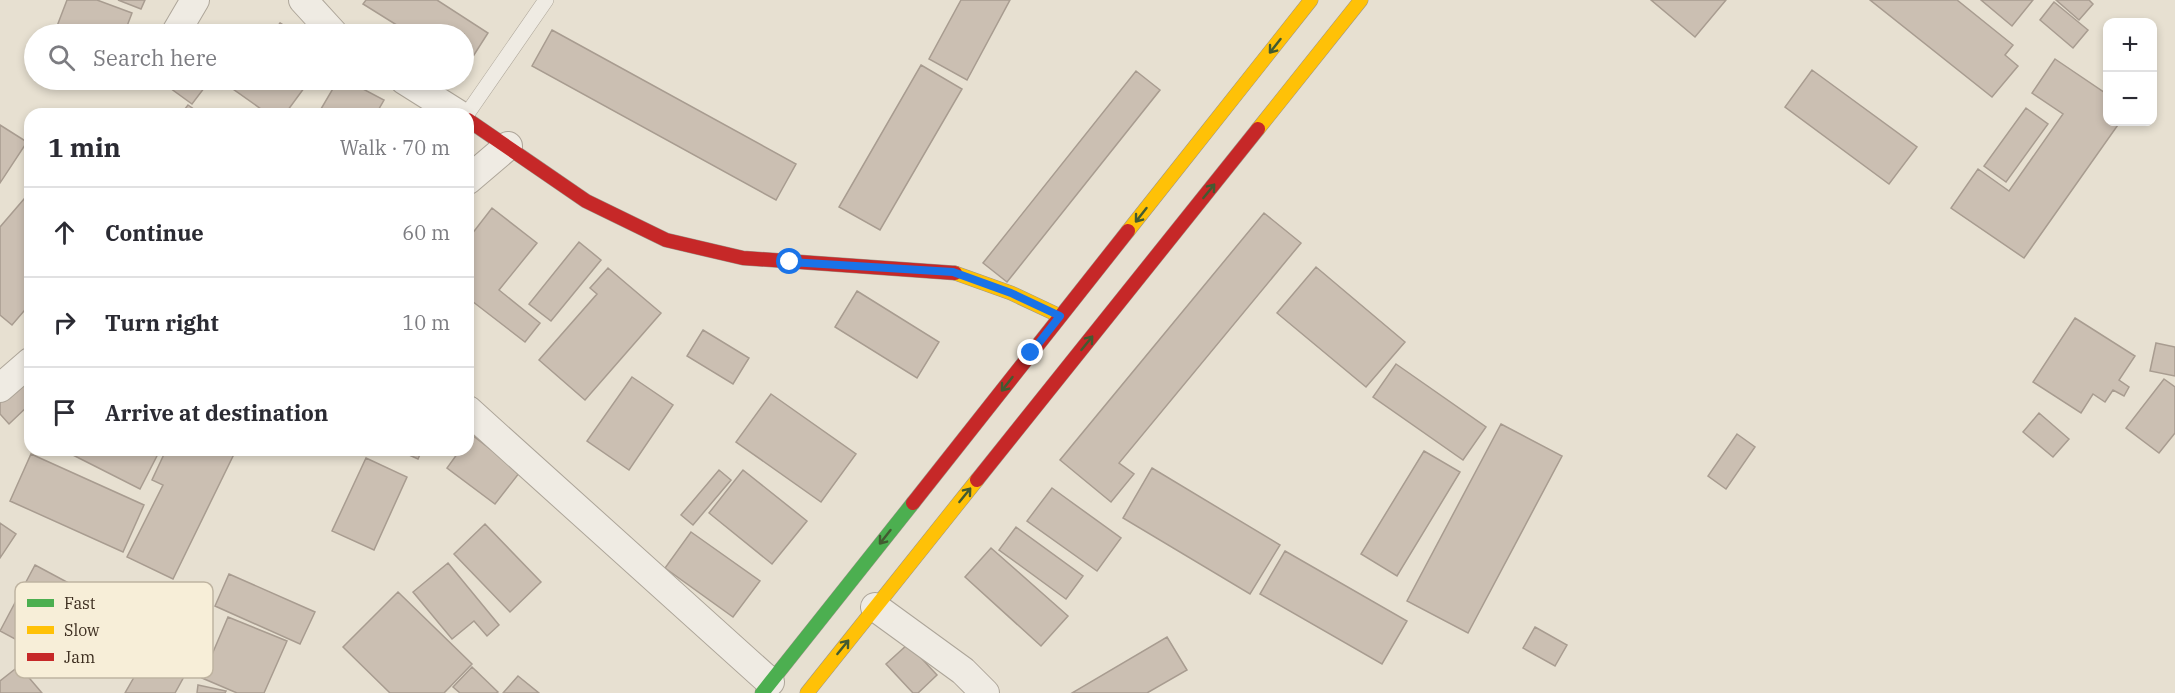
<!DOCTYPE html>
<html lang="en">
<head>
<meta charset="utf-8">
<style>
	body { margin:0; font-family:"IBM Plex Serif",serif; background:#f2f2f3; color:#2b2b33 }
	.controls { position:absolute; right:18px; top:18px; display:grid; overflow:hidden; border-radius:12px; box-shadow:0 3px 9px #0003 }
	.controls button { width:54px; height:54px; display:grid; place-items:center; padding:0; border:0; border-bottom:2px solid #e1e1e2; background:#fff; color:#2b2b33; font:30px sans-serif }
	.stop { position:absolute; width:18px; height:18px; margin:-14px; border:4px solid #1a73e8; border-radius:50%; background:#fff }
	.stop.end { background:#1a73e8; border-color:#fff; box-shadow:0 2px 6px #0008 }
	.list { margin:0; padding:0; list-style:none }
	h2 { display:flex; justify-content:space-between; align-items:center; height:78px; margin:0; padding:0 24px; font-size:26px }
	h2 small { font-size:20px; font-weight:400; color:#7c7c81 }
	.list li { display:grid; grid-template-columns:39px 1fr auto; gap:18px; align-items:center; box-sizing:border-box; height:90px; padding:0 24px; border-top:2px solid #e1e1e2 }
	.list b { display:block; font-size:22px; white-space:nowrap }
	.list em { font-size:20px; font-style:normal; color:#7c7c81 }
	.icon { flex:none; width:33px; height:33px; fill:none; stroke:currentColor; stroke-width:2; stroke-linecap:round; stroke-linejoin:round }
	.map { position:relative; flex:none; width:2175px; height:693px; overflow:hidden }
	.search { position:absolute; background:#fff; box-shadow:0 3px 9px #0003; left:24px; top:24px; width:450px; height:66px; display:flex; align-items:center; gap:15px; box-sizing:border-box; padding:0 21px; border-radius:33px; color:#7c7c81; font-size:22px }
	.panel { position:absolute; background:#fff; box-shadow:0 3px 9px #0003; left:24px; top:108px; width:450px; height:348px; border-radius:18px }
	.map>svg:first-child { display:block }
	.building { fill:#cbbfb2; stroke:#a89c90; stroke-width:1.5 }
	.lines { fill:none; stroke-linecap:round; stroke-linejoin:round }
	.lane-casing { stroke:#ada599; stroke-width:16 }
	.street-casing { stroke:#ada599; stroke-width:30 }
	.fast-casing { stroke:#9c958a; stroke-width:15 }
	.slow-casing { stroke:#9c958a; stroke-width:15 }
	.jam-casing { stroke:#9c958a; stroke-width:15 }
	.lane { stroke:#efebe3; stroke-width:15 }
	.street { stroke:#efebe3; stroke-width:28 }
	.fast { stroke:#4caf50; stroke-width:14 }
	.slow { stroke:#ffc107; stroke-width:14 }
	.jam { stroke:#c62828; stroke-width:14 }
	.oneway { stroke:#425b31 }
	.route { stroke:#1a73e8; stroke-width:8 }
	.key { fill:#f7eed8; stroke:#bfb4a1; stroke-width:1.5 }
	.key-label { font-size:16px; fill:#3d2e20 }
</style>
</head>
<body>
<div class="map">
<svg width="2175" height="693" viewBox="0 0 2175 693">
	<rect width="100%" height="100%" fill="#e7e0d1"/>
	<!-- building -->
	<path class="building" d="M67 0H97L132 13 124 34H54Z
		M118 0H145L141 9Z
		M366 0H437L488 33 465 69 464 34H411L363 4Z
		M961 0H1010L967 80 929 59Z
		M1651 0H1726L1695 37Z
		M1870 0H1957L2013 45 2005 55 2018 66 1992 97Z
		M1981 0H2033L2012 26Z
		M2056 0H2089L2093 4 2079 20Z
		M2054 2 2088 30 2073 48 2040 20Z
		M280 23 297 34H272Z
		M552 30 796 164 776 200 532 66Z
		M2055 59 2108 95V122H2120L2024 258 1951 208 1978 169 2009 191 2063 114 2032 93Z
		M921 65 962 89 880 230 839 207Z
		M1812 70 1917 147 1889 184 1785 107Z
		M1136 71 1160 90 1007 282 983 263Z
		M159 80H204L208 83 192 104Z
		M240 80H310L285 114H268L233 89Z
		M338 80H346L384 100 376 114H318Z
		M188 105 201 114H181Z
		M2026 108 2048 124 2006 182 1984 166Z
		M0 125 27 142 0 183Z
		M30 192V304L12 325 0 315V227Z
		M492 208 537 243 499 290 540 323 525 342 468 298V239Z
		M1264 213 1301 243 1119 463 1134 474 1111 502 1060 460Z
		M579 242 601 260 551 321 529 304Z
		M1316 267 1405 342 1366 387 1277 313Z
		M608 268 661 313 585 400 539 360 597 294 590 288Z
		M857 291 939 342 917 378 835 327Z
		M2075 318 2135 356 2119 380 2129 387 2124 396 2113 390 2105 402 2093 394 2081 413 2033 382Z
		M703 330 749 358 733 384 687 356Z
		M2156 343 2175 347V376L2150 371Z
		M1396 364 1486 427 1463 460 1373 397Z
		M25 377 30 382V404L9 424 0 414V401Z
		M632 377 673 405 629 470 587 441Z
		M2164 379 2175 387V433L2159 453 2126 428Z
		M771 394 856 454 821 502 736 442Z
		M2039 413 2069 439 2053 457 2023 432Z
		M1501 424 1562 456 1468 633 1407 601Z
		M1737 434 1755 447 1726 489 1708 476Z
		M472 435 520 472 495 504 447 468 460 450H468V440Z
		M63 450H160L140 489Z
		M166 450H236L173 579 127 557 163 485 152 480Z
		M398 450H422L418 459Z
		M1424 451 1460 472 1397 576 1361 554Z
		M31 454 144 505 123 552 10 501Z
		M366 458 407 477 374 550 332 531Z
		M1152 468 1280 545 1250 594 1123 518Z
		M719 470 731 480 693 525 681 515Z
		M743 470 807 521 772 564 709 513Z
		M1052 488 1121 538 1097 571 1027 521Z
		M0 523 16 534 0 558Z
		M485 524 541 582 510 612 454 554Z
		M1016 527 1083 576 1066 599 999 550Z
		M691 532 760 581 733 617 665 568Z
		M991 548 1068 616 1041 646 965 577Z
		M1285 551 1407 621 1382 664 1260 594Z
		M448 563 499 625 487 636 474 621 452 639 413 592Z
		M35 565 108 604 73 670 0 631Z
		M229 574 315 612 300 644 215 606Z
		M398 592 472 664 444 693H390L343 647Z
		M228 617 287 641 264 693H237L202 678Z
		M1535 627 1567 645 1555 666 1523 648Z
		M1167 637 1187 670 1147 693H1072Z
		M908 644 937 675 918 693H913L886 664Z
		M149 651 186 673 175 693H125Z
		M19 666 42 693H0V681Z
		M472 667 498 692 496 693H460L453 687Z
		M518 676 539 693H503Z
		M198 685 226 691 225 693H197Z"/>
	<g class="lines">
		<!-- lane casing -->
		<g class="lane-casing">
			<path id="lane" d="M467 114 546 0"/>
		</g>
		<!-- street casing -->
		<g class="street-casing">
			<path id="street" d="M303 0 334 34
				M175 34 195 0
				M404 80 458 114
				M468 180 508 146
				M0 388 30 362
				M468 410 770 682
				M875 607 963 671 985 693"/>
		</g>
		<!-- fast casing -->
		<g class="fast-casing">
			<path id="fast" d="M762 693 913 503"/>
		</g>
		<!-- slow casing -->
		<g class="slow-casing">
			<path id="slow" d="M1258 129 1361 0
				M1128 231 1311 0
				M955 273 1011 293 1060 316
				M807 693 977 480"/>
		</g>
		<!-- jam casing -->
		<g class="jam-casing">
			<path id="jam" d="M468 120 586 201 666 240 743 258 955 273
				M977 480 1258 129
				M913 503 1128 231"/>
		</g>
		<!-- lane -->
		<use href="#lane" class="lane"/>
		<!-- street -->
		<use href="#street" class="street"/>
		<!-- fast -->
		<use href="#fast" class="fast"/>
		<!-- slow -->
		<use href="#slow" class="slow"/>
		<!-- jam -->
		<use href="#jam" class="jam"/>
	</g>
	<!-- one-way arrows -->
	<defs><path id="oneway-shaft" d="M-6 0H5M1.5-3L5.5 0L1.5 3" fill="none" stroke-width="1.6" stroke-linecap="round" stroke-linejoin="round" transform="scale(1.5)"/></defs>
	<g class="oneway">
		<use href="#oneway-shaft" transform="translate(1275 46) rotate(128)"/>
		<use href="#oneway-shaft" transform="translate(1209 191) rotate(-51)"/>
		<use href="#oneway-shaft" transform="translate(1141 215) rotate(128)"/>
		<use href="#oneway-shaft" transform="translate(1087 343) rotate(-51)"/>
		<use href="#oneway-shaft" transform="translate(1007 384) rotate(128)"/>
		<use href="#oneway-shaft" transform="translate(965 495) rotate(-51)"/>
		<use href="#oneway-shaft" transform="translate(885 537) rotate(128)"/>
		<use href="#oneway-shaft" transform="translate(843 647) rotate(-51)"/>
	</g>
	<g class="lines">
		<!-- route -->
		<path class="route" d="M790 262 953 272 1011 293 1060 316 1031 353"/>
	</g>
	<!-- legend -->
	<rect x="15" y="582" width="198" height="96" rx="9" class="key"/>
	<rect x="27" y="599" width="27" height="8" fill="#4caf50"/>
	<rect x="27" y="626" width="27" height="8" fill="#ffc107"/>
	<rect x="27" y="653" width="27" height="8" fill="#c62828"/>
	<g class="key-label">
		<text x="64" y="609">Fast</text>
		<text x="64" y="636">Slow</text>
		<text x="64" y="663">Jam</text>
	</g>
</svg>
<div class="controls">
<button>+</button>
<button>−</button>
</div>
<div class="stop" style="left:790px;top:262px"></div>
<div class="stop end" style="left:1031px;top:353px"></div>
<div class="search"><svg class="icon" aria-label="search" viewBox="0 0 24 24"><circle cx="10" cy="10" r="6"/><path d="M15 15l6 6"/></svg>Search here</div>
<section class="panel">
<h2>1 min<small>Walk · 70 m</small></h2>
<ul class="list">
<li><svg class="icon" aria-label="ahead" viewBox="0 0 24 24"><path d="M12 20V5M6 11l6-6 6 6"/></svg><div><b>Continue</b></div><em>60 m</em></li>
<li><svg class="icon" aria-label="right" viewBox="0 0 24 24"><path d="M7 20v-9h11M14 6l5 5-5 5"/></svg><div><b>Turn right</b></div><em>10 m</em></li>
<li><svg class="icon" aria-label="arrive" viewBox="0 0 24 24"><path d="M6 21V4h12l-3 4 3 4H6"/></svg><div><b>Arrive at destination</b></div></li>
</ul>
</section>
</div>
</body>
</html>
